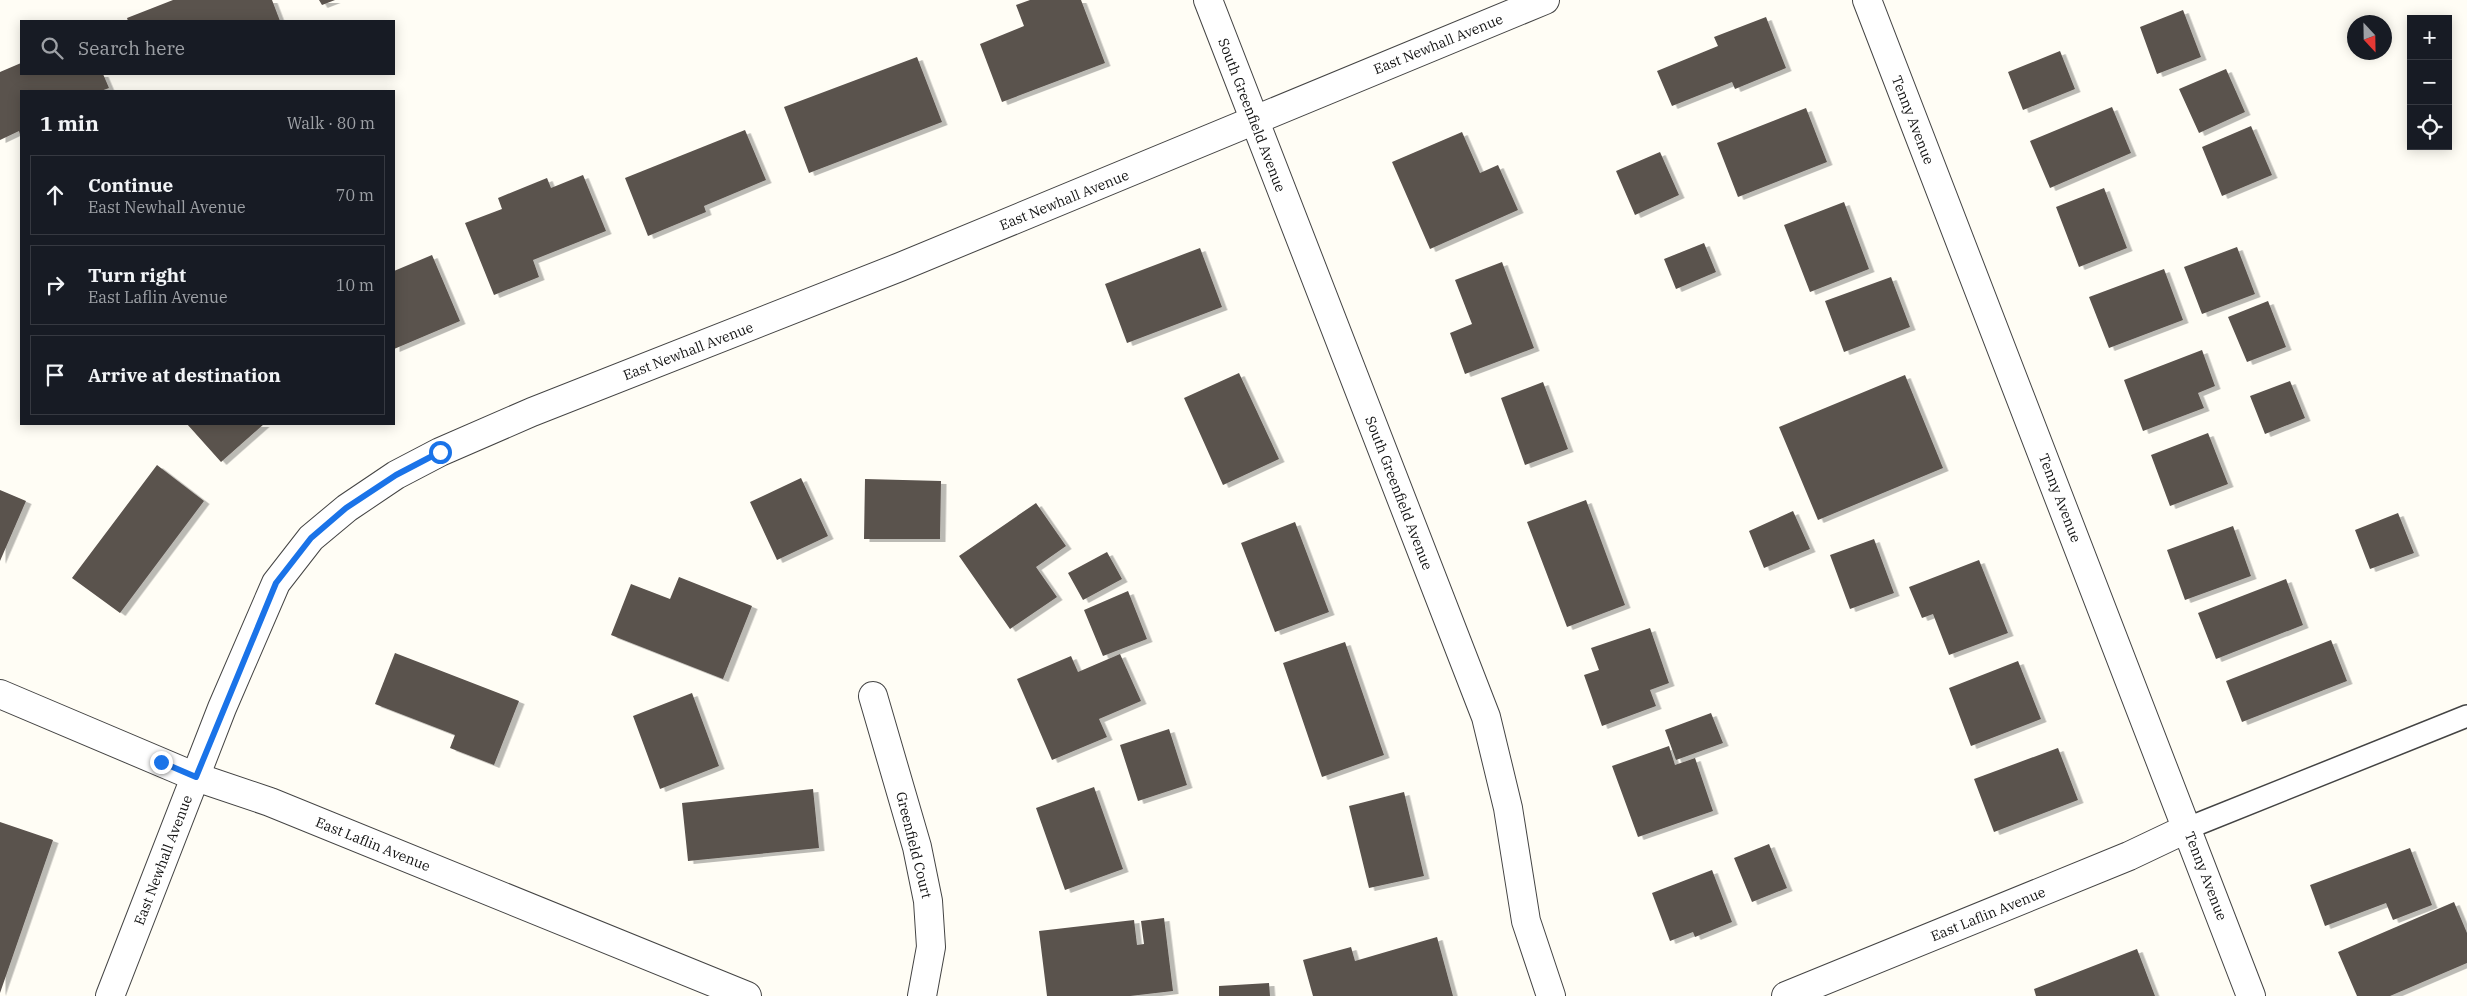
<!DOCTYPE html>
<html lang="en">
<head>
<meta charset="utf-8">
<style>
	body { margin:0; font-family:"IBM Plex Serif",serif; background:#242831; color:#f1f3f6 }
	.controls { position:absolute; right:15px; top:15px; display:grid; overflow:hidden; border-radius:0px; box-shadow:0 2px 12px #0003 }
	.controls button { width:45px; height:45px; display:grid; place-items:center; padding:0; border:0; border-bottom:1px solid #363941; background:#171b24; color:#f1f3f6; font:25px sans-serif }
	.compass { position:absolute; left:2347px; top:15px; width:45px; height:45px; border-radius:50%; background:#171b24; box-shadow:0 2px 12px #0003; rotate:158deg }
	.stop { position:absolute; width:15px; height:15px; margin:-11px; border:4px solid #1a73e8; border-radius:50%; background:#fff }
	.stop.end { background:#1a73e8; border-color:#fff; box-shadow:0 1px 5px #0008 }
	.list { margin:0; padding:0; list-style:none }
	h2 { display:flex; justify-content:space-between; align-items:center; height:65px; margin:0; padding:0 20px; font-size:21px }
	h2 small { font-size:16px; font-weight:400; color:#9ea1a6 }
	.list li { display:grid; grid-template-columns:32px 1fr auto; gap:15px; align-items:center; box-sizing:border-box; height:80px; margin:0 10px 10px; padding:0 10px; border:1px solid #363941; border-radius:0px }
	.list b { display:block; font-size:19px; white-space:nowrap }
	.list p { margin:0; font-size:16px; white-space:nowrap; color:#9ea1a6 }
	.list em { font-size:16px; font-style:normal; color:#9ea1a6 }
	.icon { flex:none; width:28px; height:28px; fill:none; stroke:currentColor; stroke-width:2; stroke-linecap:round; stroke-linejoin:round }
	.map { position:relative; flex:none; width:2467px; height:996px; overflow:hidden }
	.search { position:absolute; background:#171b24; box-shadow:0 2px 12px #0003; left:20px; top:20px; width:375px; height:55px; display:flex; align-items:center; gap:12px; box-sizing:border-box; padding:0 18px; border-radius:0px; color:#9ea1a6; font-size:19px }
	.panel { position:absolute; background:#171b24; box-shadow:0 2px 12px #0003; left:20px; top:90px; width:375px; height:335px; border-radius:0px }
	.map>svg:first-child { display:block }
	.building { fill:#5a524d; filter:url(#shadow) }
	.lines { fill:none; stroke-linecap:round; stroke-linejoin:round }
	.service-casing { stroke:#444; stroke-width:24 }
	.minor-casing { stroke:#444; stroke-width:30 }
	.tertiary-casing { stroke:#444; stroke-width:30 }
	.service { stroke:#fff; stroke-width:21 }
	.minor { stroke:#fff; stroke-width:28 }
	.tertiary { stroke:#fff; stroke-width:28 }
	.route { stroke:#1a73e8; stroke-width:6 }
	.labels { text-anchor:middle; stroke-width:5; stroke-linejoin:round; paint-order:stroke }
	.street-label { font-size:14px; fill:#111; stroke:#fff }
</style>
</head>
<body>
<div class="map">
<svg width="2467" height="996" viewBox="0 0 2467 996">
	<defs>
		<filter id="shadow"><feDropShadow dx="5.5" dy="3" stdDeviation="0" flood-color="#0004"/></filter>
	</defs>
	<rect width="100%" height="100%" fill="#fffdf5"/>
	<!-- building -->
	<path class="building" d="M173 0H272L280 21H128L127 18Z
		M319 0H335L322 5Z
		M1030 0H1081L1105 63 1002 102 980 44 1024 26 1016 5Z
		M2183 10 2201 57 2157 74 2140 27Z
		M1766 17 1786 68 1735 89 1732 82 1672 106 1657 71 1718 46 1714 37Z
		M2060 51 2075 89 2023 110 2008 72Z
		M917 57 942 122 809 173 784 107Z
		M21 63V74H103L109 88 101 91H21V138L19 131 0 140V72Z
		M2226 69 2245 112 2199 133 2179 89Z
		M2112 107 2131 153 2050 188 2030 141Z
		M1806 108 1827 162 1738 197 1717 143Z
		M2251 126 2272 175 2222 196 2202 147Z
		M745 130 766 180 704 206 706 212 648 236 625 178Z
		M1462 132 1480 173 1498 165 1518 210 1430 249 1392 162Z
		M1660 152 1679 195 1635 215 1616 171Z
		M583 175 606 231 533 260 539 277 494 295 465 223 502 209 498 198 547 178 551 188Z
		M2104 188 2127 248 2079 267 2056 207Z
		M1844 202 1869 269 1810 292 1784 225Z
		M1704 243 1716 272 1676 289 1664 259Z
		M2237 247 2255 294 2202 314 2184 267Z
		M1200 248 1222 307 1127 343 1105 284Z
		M432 255 460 321 394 349V271Z
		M1502 262 1534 348 1465 374 1450 333 1472 324 1455 280Z
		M2164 269 2183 320 2109 348 2089 297Z
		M1891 277 1910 327 1844 352 1825 301Z
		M2268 301 2286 347 2247 362 2228 317Z
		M2202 350 2215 386 2198 393 2204 408 2143 431 2124 380Z
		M1239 373 1279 459 1223 485 1184 398Z
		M1905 375 1943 468 1818 520 1779 427Z
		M2290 381 2305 418 2265 434 2250 396Z
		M1543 382 1568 449 1525 465 1501 398Z
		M187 424H264L221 462Z
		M2208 433 2228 484 2170 506 2151 455Z
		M157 465 204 501 120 613 72 578Z
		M801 478 828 536 777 560 750 502Z
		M865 479 941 481 940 539H864Z
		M0 490 26 501 0 561Z
		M1586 500 1625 605 1567 627 1527 522Z
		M1036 503 1066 546 1036 567 1057 597 1010 629 959 556Z
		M1793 511 1810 549 1764 568 1749 531Z
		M2398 513 2414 553 2370 569 2355 530Z
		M1295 522 1329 612 1275 632 1241 543Z
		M2233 526 2251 576 2185 600 2167 550Z
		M1874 539 1894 593 1850 609 1830 555Z
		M1107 552 1122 579 1083 600 1068 573Z
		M1979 560 2008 633 1949 655 1933 614 1922 618 1909 587Z
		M679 577 752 606 723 679 611 635 631 584 670 599Z
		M2286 579 2303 625 2216 659 2198 613Z
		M1128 591 1147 639 1103 656 1084 610Z
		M1650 628 1669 683 1650 690 1656 706 1602 726 1584 675 1599 670 1591 648Z
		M2331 640 2347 681 2242 722 2226 681Z
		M1345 642 1384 755 1322 777 1283 663Z
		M395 653 519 701 494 765 450 748 455 735 375 704Z
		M1120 654 1141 701 1099 719 1107 737 1052 760 1017 679 1071 656 1078 672Z
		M2018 661 2041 719 1971 746 1949 688Z
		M692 693 719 766 660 789 633 716Z
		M1711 713 1723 743 1676 760 1665 730Z
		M1169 729 1187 785 1138 801 1120 745Z
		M1669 746 1675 765 1695 758 1713 811 1638 837 1612 766Z
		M2058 748 2078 800 1994 832 1974 779Z
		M1094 787 1123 869 1065 890 1036 808Z
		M813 789 819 848 688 861 682 803Z
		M1404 792 1424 876 1369 888 1349 806Z
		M0 822 53 840 0 993Z
		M1769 844 1787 888 1752 902 1734 858Z
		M2410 848 2432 905 2393 920 2386 903 2325 926 2310 885Z
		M1712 870 1732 922 1695 937 1693 932 1670 941 1652 893Z
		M2454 902 2467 933V963L2390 996H2357L2338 952Z
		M1164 918 1173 991 1130 996H1047L1039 931 1134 920 1137 945 1144 944 1141 921Z
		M1437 937 1453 996H1313L1303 960 1351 947 1355 961Z
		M2137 949 2155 996H2036L2034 989Z
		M1269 983 1270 996H1219V986Z"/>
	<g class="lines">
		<!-- service casing -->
		<g class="service-casing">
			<path id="service" d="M2188 828 2467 716"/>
		</g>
		<!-- minor casing -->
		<g class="minor-casing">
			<path id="minor" d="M1208 0 1486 717 1508 808 1526 921 1551 996
				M1867 0 2251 996
				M0 694 196 777 270 802 747 996
				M873 696 917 847 928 901 931 947 922 996
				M1786 996 2129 856 2188 828"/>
		</g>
		<!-- tertiary casing -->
		<g class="tertiary-casing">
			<path id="tertiary" d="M110 996 222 708 276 583 311 538 347 508 396 475 440 452 532 412 900 267 1545 0"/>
		</g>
		<!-- service -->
		<use href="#service" class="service"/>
		<!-- minor -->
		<use href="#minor" class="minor"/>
		<!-- tertiary -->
		<use href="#tertiary" class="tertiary"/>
	</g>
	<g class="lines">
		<!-- route -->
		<path class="route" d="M161 762 196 777 276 583 311 538 346 508 396 475 440 452"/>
	</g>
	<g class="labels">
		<!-- street labels -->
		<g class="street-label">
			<text transform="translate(1438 44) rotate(-22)" y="5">East Newhall Avenue</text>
			<text transform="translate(1252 115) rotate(69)" y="5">South Greenfield Avenue</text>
			<text transform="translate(1913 120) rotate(69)" y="5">Tenny Avenue</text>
			<text transform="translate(1064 200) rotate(-22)" y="5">East Newhall Avenue</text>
			<text transform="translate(688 351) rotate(-21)" y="5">East Newhall Avenue</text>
			<text transform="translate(1399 493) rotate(69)" y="5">South Greenfield Avenue</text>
			<text transform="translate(2060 498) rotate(69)" y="5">Tenny Avenue</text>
			<text transform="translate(373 844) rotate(22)" y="5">East Laflin Avenue</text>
			<text transform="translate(914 845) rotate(76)" y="5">Greenfield Court</text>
			<text transform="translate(163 860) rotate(-69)" y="5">East Newhall Avenue</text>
			<text transform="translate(2206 876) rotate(69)" y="5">Tenny Avenue</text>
			<text transform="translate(1988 914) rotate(-22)" y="5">East Laflin Avenue</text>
		</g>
	</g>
</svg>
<div class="controls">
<button>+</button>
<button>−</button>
<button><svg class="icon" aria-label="locate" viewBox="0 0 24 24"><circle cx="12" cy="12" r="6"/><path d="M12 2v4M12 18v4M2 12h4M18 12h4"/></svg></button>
</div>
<svg class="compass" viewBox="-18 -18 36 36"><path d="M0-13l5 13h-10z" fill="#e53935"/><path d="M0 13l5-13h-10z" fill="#9ea1a6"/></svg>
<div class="stop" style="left:440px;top:452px"></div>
<div class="stop end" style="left:161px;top:762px"></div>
<div class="search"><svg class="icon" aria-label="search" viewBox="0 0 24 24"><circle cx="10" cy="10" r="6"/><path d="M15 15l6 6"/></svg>Search here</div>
<section class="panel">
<h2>1 min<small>Walk · 80 m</small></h2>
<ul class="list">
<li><svg class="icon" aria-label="ahead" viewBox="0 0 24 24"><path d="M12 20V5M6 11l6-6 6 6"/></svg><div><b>Continue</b><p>East Newhall Avenue</p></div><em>70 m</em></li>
<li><svg class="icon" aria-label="right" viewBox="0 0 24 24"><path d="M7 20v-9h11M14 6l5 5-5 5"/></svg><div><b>Turn right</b><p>East Laflin Avenue</p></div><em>10 m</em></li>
<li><svg class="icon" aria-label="arrive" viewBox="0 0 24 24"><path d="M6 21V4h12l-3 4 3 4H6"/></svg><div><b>Arrive at destination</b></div></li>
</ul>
</section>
</div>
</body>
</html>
